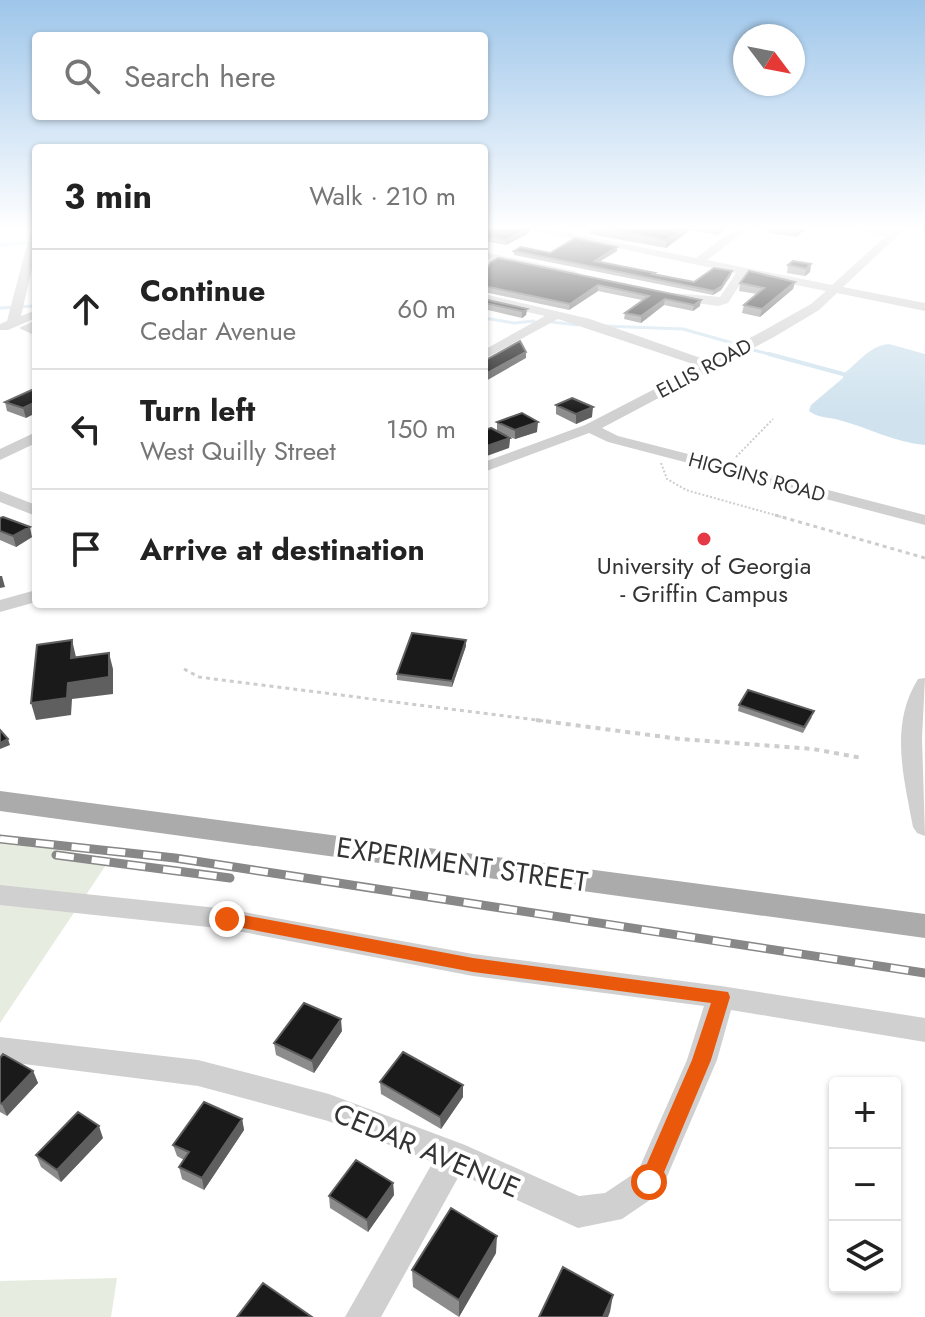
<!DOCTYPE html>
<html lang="en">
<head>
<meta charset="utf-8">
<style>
	body { margin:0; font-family:Jost,sans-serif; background:#f2f2f2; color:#222 }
	.controls { position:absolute; right:24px; bottom:24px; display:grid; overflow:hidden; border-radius:8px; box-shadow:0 2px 6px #0004 }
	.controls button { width:72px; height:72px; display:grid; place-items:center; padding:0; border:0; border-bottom:2px solid #e0e0e0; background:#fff; color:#222; font:40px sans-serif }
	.compass { position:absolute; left:733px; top:24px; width:72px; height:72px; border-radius:50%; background:#fff; box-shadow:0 2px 6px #0004; rotate:122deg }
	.stop { position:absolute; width:24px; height:24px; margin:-18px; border:6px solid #ea580c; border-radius:50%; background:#fff }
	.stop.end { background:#ea580c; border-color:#fff; box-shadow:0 2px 8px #0008 }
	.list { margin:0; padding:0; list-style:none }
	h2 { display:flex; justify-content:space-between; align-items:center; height:104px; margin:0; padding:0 32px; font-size:34px }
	h2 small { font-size:26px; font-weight:400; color:#767676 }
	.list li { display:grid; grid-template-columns:52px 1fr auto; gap:24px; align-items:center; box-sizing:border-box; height:120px; padding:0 32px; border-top:2px solid #e0e0e0 }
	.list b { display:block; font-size:30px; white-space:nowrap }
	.list p { margin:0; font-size:26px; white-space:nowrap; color:#767676 }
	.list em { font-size:26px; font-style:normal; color:#767676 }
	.icon { flex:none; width:44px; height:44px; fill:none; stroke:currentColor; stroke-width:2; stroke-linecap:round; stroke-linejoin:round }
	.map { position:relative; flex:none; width:925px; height:1317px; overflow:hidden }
	.search { position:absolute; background:#fff; box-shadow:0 2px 6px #0004; left:32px; top:32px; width:456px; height:88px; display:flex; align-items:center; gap:20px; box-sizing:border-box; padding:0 28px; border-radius:8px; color:#767676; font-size:30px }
	.panel { position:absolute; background:#fff; box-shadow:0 2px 6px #0004; left:32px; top:144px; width:456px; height:464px; border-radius:8px }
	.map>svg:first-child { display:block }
	.green { fill:#e6ecdf }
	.water { fill:#cfe2ee }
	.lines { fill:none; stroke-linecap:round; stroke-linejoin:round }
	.stream-far1 { stroke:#cfe2ee; stroke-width:3 }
	.stream { stroke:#cfe2ee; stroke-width:4 }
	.path-far2 { stroke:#cdcdcd; stroke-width:2; stroke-dasharray:2 2; stroke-linecap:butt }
	.path-far1 { stroke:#cdcdcd; stroke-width:3; stroke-dasharray:4 4; stroke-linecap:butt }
	.path { stroke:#cdcdcd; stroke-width:4; stroke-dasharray:5 5; stroke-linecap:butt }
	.minor { fill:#d0d0d0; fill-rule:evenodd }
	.major { fill:#ababab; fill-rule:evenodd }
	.rail-casing { stroke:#888; stroke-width:9 }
	.rail { stroke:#fff; stroke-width:6; stroke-dasharray:18; stroke-linecap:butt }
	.wall { fill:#8c8c8c }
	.shaded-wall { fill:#5f5f5f }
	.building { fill:#1a1a1a; stroke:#5f5f5f; stroke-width:2 }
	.route { fill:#ea580c }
	.poi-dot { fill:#e63946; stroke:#fff; stroke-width:3 }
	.labels { text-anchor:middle; stroke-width:8; stroke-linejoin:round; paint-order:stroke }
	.far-street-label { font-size:20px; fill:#333; stroke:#fff }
	.poi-label { font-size:24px; fill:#333; stroke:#fff }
	.near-street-label { font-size:28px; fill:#333; stroke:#fff }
</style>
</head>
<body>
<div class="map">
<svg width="925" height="1317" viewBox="0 0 925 1317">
	<rect width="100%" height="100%" fill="#fff"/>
	<!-- green -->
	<path class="green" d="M0 839 110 859 0 1023Z
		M117 1278 111 1317H0V1281Z"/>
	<!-- water -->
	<path class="water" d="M889 344 925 354V445C894 442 869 428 839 420 828 417 818 418 809 411L811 405 843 378V374C859 363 868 346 889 344Z"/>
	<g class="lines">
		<!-- stream-far1 -->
		<path class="stream-far1" d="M0 245 36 242
			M0 308 34 306 36 302
			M484 318 514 323 534 321
			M552 322 577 325
			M603 326 683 329 736 344
			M753 350 777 356"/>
		<!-- stream -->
		<path class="stream" d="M769 354 843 374"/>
		<!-- path-far2 -->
		<path class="path-far2" d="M736 457 773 419
			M661 463 667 479 686 490 782 517"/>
		<!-- path-far1 -->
		<path class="path-far1" d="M775 515 925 558
			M184 669 199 677 552 722"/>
		<!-- path -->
		<path class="path" d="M536 720 680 739 813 749 862 758"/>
		<!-- minor -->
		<path class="minor" d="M527 229H549L696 258 735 229H747L707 260 832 285 885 237 854 229H905L843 287 925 303V311L837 293 819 310 774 337 602 428 618 436 925 515V525L608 442 589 433 484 472V462L585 425 699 366 558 319 484 359V350L545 316 484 302V294L590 319 709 361 811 304 826 291 746 275 728 303 718 306 676 300 670 296 672 293 720 297 736 273Z
			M36 230V251L21 316 36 310V318L8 330H0V324L7 321 30 233Z
			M484 252 574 271 580 274 574 277 484 258Z
			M36 320V336L19 328Z
			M36 432V443L0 460V449Z
			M0 491 36 505V516L0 502Z
			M36 590V602L0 612V600Z
			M925 678 922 738 925 836 917 833 913 827C904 778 889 725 918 679Z
			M0 885 227 909 473 954 721 986 925 1018V1042L731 1010 717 1060 660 1193 622 1219 578 1228 460 1174 381 1317H345L433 1162 328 1121 198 1086 0 1061V1037L198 1060 329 1094 465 1145 579 1196 605 1193 638 1171 687 1060 704 1006 473 976 227 929 0 905Z"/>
		<!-- major -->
		<path class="major" d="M0 791 925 914V938L0 811Z"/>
		<!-- rail casing -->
		<g class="rail-casing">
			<path id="rail" d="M0 839 175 858 925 973
				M56 855 230 878"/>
		</g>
		<!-- rail -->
		<use href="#rail" class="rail"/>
	</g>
	<!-- wall -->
	<path class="wall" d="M484 229 529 233 506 245 484 241Z
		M590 229H725L717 235 691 230 666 248 589 234Z
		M770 229H806L796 237 769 233Z
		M514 251 550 253 617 251 599 262 694 282 732 271 731 275 721 290 713 295 514 255Z
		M491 262 700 306 693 311 664 305 641 323 624 319 625 313 642 300 598 291 569 310 484 292V273Z
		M811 264 810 272 805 276 787 273 788 265Z
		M795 282 793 289 760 317 742 313 744 305 757 294 739 291 740 283Z
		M484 299 527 309 526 315 522 318 484 309Z
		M36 388 26 418 7 411 5 402Z
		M556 405 592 417 576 424 556 414Z
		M497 422 537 432 515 439 499 432 510 438 509 448 497 431Z
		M0 518 32 537 16 547 0 540Z
		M466 640V646L452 687 397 680V674Z
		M739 705 812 717 803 733 738 711Z
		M342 1031 314 1073 276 1055 274 1043Z
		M0 1058 33 1071 38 1083 7 1116 0 1112Z
		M380 1082 463 1097 441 1129 381 1094Z
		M242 1119 244 1130 204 1190 182 1179 179 1167 184 1160 177 1156 173 1145Z
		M103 1138 61 1182 41 1167 36 1155Z
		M393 1183 394 1195 368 1232 330 1208 329 1196Z
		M496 1253 459 1317 413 1287 412 1270Z"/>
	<!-- shaded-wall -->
	<path class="shaded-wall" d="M527 229H530L529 233 506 245V240Z
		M682 229H691L666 248V240Z
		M718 229H725L717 235Z
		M798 229H806L796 237Z
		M617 247V251L594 265 595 261Z
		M811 264 810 272 805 276 806 269Z
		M732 271 731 275 721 290 713 295 714 291Z
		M795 282 793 289 760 317 762 309Z
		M598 285V291L569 310 570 304Z
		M665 299 664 305 641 323V316Z
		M701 300 700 306 693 311 694 305Z
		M527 309 526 315 522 318V311Z
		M526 352V358L484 382V375Z
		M36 402V413L26 418 23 408Z
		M593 407 592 417 576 424V414Z
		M538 422 537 432 515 439V430Z
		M510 438 509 448 484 457V447Z
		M30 527 32 537 16 547 13 536Z
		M0 576H2L5 587 0 588Z
		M72 640 76 657 71 658Z
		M466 640V646L452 687V681Z
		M109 653 113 669V694L72 699 71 715 36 720 31 703 68 683Z
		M8 739 10 745 0 749V743Z
		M341 1019 342 1031 314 1073 312 1061Z
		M33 1071 38 1083 7 1116 2 1104Z
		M463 1085V1097L441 1129 440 1117Z
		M242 1119 244 1130 204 1190 202 1178Z
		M99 1126 103 1138 61 1182 57 1170Z
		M393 1183 394 1195 368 1232 367 1220Z
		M497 1236 496 1253 459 1317V1300Z
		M613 1295 610 1312 608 1317H603Z"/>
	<!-- building -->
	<path class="building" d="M484 229H527L506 240 484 236Z
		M609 229H682L666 240Z
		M575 238 617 247 595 261 655 273 653 274 694 282 714 268 732 271 722 286 714 291 514 251 521 247 550 253Z
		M498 258 701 300 694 305 665 299 641 316 625 313 649 296 598 285 570 304 484 286V273L491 262Z
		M793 261 811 264 806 269 788 265Z
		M749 271 795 282 762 309 744 305 764 288 740 283Z
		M484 299 527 309 522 311 484 303Z
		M520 341 526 352 484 375V361Z
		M36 388V402L23 408 5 402Z
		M572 398 593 407 576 414 556 405Z
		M522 413 538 422 515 430 497 422Z
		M491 428 510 438 484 447V430Z
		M3 517 30 527 13 536 0 531V518Z
		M412 633 466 640 452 681 397 674Z
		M72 640 71 658 109 653V677L68 683 67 698 31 703 37 645Z
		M748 690 814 711 804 727 739 705Z
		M0 730 8 739 0 743Z
		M304 1003 341 1019 312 1061 274 1043Z
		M403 1052 463 1085 440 1117 380 1082Z
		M3 1054 33 1071 2 1104 0 1103V1058Z
		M204 1102 242 1119 202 1178 179 1167 189 1152 173 1145Z
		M78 1112 99 1126 57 1170 36 1155Z
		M356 1160 393 1183 367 1220 329 1196Z
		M451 1208 497 1236 459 1300 412 1270Z
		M563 1267 613 1295 603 1317H539Z
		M263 1283 312 1317H237Z"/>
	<!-- sky -->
	<linearGradient id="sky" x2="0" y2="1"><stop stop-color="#9ec6ea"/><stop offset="0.55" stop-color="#fff"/><stop offset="1" stop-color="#fff" stop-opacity="0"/></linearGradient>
	<rect width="925" height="414" fill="url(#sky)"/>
	<!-- route -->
	<path class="route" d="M227 912 473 958 728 992 730 997 711 1060 657 1189 649 1192 642 1189 639 1182 692 1060 711 1003 473 972 227 925 218 919Z"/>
	<!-- markers -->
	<circle class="poi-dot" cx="704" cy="539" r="8"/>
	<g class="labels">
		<!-- far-street labels -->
		<g class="far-street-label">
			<text transform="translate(704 368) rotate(-28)" y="7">ELLIS ROAD</text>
			<text transform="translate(757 477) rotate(15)" y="7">HIGGINS ROAD</text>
		</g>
		<!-- poi labels -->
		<g class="poi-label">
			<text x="704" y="574">University of Georgia<tspan x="704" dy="28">- Griffin Campus</tspan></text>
		</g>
		<!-- near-street labels -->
		<g class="near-street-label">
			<text transform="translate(462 864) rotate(8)" y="10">EXPERIMENT STREET</text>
			<text transform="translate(427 1150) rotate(23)" y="10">CEDAR AVENUE</text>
		</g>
	</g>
</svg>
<div class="controls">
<button>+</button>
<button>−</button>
<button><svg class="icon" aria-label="layers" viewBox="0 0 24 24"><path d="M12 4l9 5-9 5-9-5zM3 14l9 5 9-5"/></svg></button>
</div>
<svg class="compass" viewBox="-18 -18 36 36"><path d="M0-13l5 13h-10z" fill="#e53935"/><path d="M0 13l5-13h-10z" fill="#767676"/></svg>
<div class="stop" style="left:649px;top:1182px"></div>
<div class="stop end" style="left:227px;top:919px"></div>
<div class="search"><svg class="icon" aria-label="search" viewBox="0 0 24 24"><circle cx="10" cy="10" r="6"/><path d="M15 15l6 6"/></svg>Search here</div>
<section class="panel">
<h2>3 min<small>Walk · 210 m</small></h2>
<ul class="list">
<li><svg class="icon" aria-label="ahead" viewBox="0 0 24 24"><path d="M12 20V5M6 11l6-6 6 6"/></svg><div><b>Continue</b><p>Cedar Avenue</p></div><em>60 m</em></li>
<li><svg class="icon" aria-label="left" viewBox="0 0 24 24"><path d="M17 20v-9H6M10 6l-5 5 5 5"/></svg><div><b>Turn left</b><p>West Quilly Street</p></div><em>150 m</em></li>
<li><svg class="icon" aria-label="arrive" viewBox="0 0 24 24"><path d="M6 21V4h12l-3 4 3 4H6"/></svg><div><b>Arrive at destination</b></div></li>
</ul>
</section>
</div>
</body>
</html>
